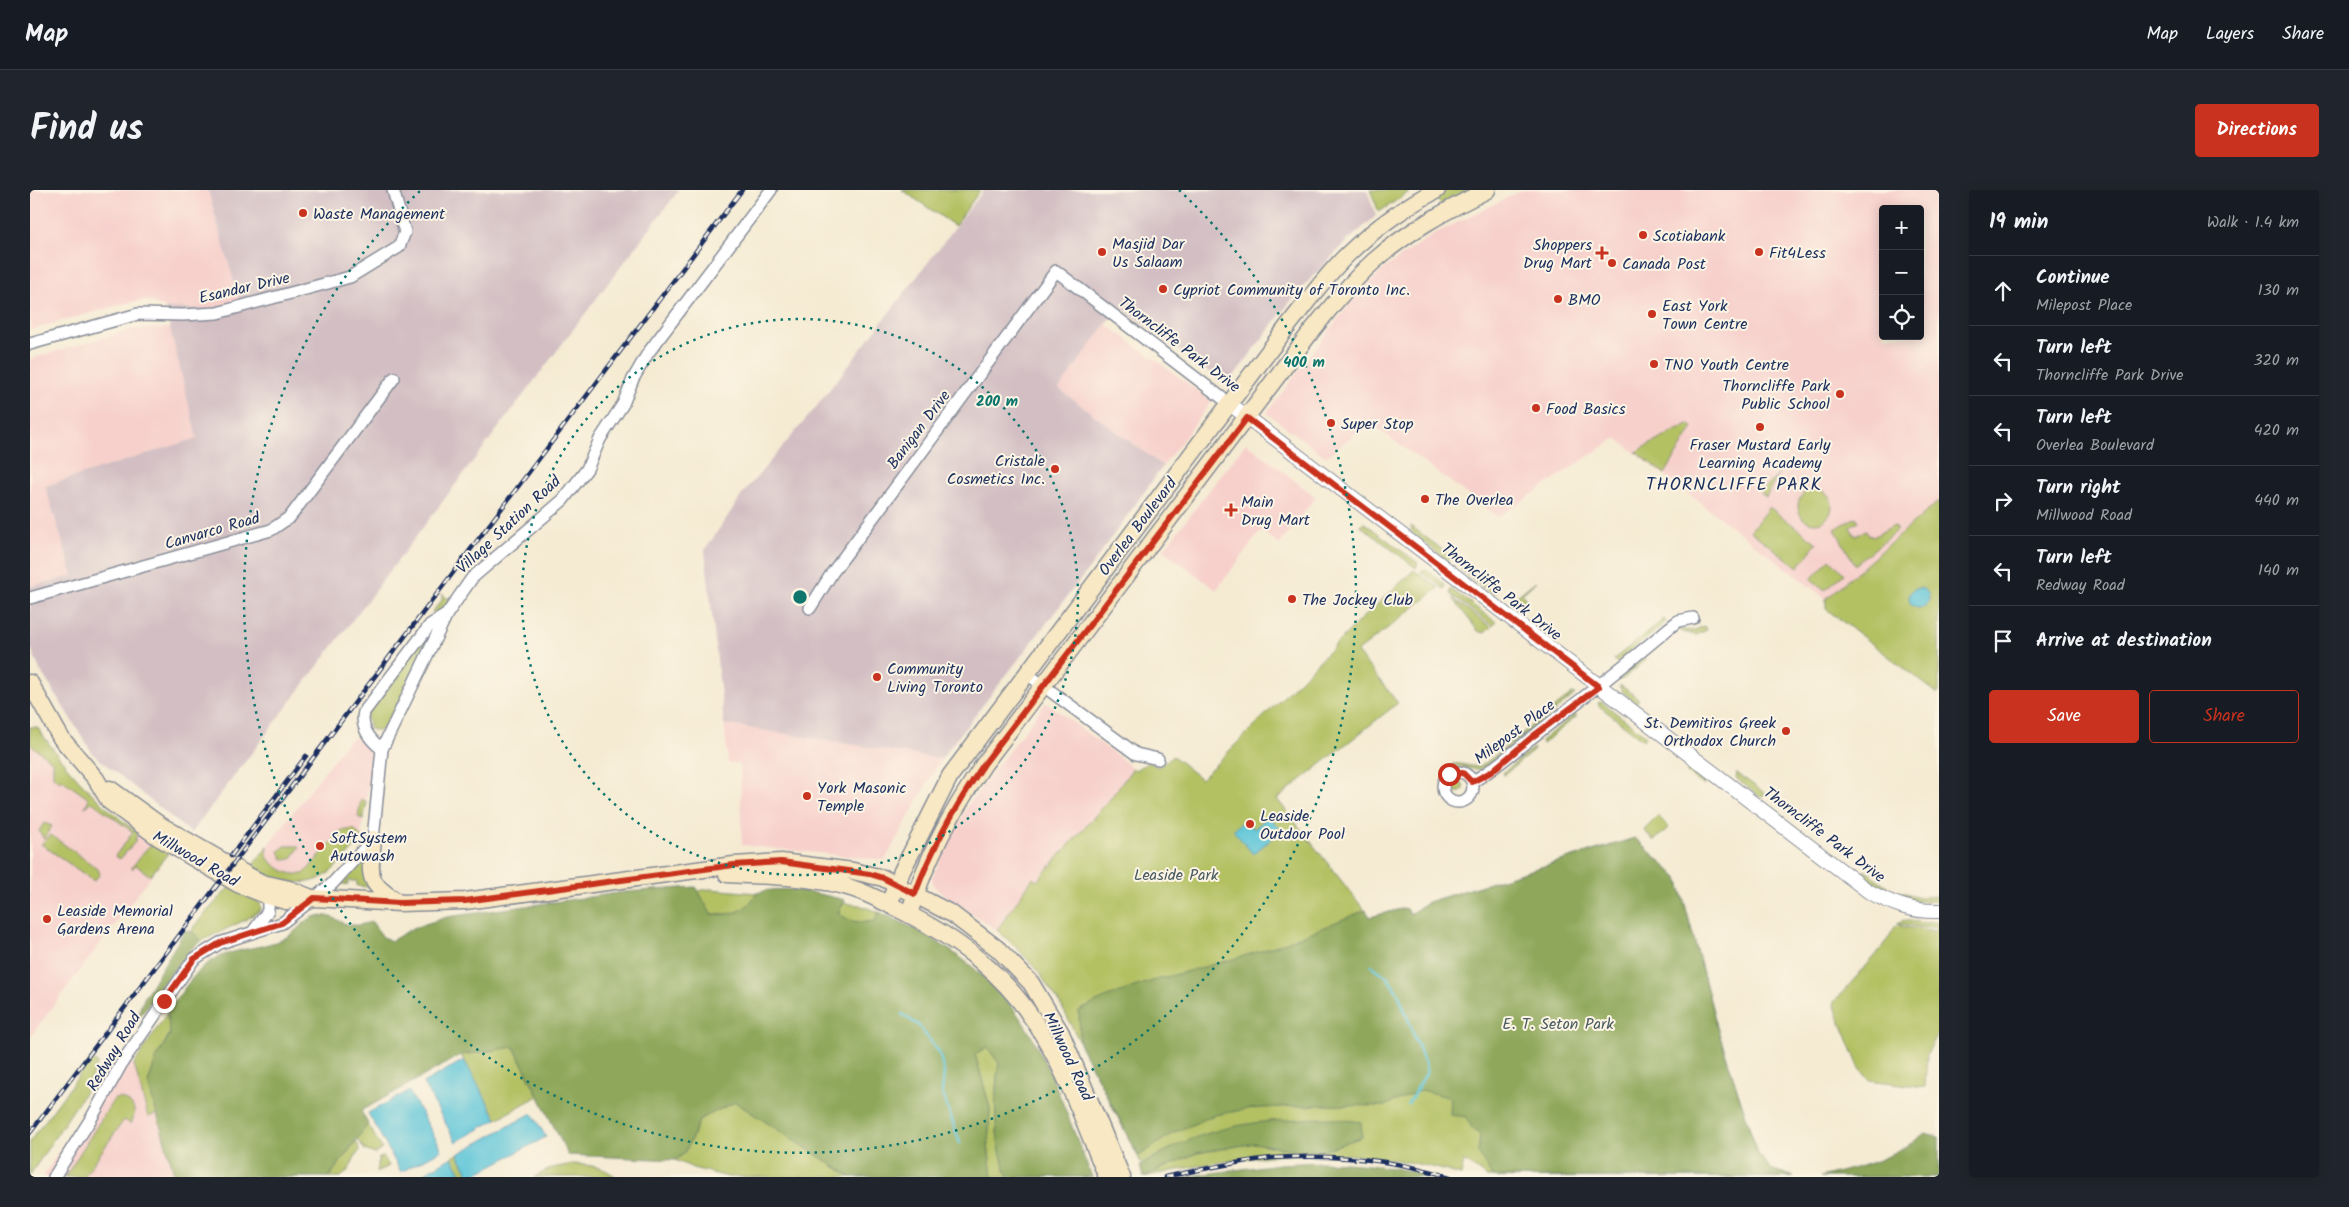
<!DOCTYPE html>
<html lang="en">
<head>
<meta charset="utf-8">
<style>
	body { margin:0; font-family:Kalam,sans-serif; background:#20242c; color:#f1f3f6 }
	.controls { position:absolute; right:15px; top:15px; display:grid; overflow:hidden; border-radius:5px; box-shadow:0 2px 12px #0003 }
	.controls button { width:45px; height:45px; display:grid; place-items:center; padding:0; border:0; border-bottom:1px solid #363941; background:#171b24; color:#f1f3f6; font:25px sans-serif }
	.stop { position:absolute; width:15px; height:15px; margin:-11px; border:4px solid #c8321e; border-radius:50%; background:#fff }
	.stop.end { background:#c8321e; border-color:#fff; box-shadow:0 1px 5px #0008 }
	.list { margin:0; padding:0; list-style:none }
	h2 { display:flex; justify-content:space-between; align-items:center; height:65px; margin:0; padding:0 20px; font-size:21px }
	h2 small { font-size:16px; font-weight:400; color:#9ea1a6 }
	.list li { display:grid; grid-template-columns:32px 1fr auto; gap:15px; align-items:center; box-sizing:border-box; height:70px; padding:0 20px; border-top:1px solid #363941 }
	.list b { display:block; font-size:19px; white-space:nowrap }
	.list p { margin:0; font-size:16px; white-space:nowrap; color:#9ea1a6 }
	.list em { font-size:16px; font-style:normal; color:#9ea1a6 }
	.actions { display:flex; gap:10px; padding:15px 20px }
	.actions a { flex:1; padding:11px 0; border:1px solid #c8321e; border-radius:5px; text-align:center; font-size:18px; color:#c8321e }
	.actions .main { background:#c8321e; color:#fff }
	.icon { flex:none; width:28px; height:28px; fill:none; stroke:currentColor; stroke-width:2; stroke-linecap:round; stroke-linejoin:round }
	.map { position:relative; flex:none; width:1909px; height:987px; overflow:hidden; border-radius:5px }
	header { display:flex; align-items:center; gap:30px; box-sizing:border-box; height:70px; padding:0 25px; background:#171b24; border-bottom:1px solid #363941 }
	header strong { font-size:24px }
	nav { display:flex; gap:28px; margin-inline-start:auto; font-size:18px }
	.intro { display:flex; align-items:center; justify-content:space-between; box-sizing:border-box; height:120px; padding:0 30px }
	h1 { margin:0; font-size:35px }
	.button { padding:12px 22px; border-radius:5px; background:#c8321e; color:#fff; font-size:18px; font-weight:700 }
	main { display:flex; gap:30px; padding:0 30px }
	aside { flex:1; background:#171b24; border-radius:5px; box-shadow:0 2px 12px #0003 }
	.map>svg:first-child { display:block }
	.built { fill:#f7d0cc; fill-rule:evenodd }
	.industrial { fill:#d2bec3 }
	.green { fill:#b3c164; stroke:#677861 }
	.forest { fill:#8ea75a; stroke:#546b5c }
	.water { fill:#5cc5d8; stroke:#3c7a9b }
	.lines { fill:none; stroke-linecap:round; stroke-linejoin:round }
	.stream { stroke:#5cc5d8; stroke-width:2.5 }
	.minor-casing { stroke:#888d98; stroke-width:14 }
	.tertiary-casing { stroke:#888d98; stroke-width:16 }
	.secondary-casing { stroke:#888d98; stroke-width:19 }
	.minor { stroke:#fff; stroke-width:11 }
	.tertiary { stroke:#fff; stroke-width:14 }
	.secondary { stroke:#f8e8c3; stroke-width:16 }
	.rail-casing { stroke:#1b2f5e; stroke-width:4.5 }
	.rail { stroke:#fcf5e5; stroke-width:2.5; stroke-dasharray:8; stroke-linecap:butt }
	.route { stroke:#c8321e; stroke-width:6 }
	.ring { fill:none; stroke:#0f766e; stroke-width:2.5; stroke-dasharray:2.5 5 }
	.poi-dot { fill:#c8321e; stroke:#fcf5e5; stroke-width:2 }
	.labels { text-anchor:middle; stroke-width:4; stroke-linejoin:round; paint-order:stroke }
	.poi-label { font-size:16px; fill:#1b2f5e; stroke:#fcf5e5; text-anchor:start }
	.street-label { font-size:16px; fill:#1b2f5e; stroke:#fcf5e5 }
	.park-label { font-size:16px; fill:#495b60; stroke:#fcf5e5 }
	.neighbourhood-label { font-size:18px; letter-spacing:1px; fill:#1b2f5e; stroke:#fcf5e5 }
	.centre { fill:#0f766e; stroke:#fcf5e5; stroke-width:2.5 }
	.ring-label { font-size:15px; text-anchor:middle; font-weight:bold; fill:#0f766e; stroke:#fcf5e5; stroke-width:4; stroke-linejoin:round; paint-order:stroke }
</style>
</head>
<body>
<header>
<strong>Map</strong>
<nav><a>Map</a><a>Layers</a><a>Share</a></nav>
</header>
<div class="intro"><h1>Find us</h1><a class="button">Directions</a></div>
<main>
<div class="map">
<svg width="1909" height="987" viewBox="0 0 1909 987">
	<rect width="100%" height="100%" fill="#fcf5e5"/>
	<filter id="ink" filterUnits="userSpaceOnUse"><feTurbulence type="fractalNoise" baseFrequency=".02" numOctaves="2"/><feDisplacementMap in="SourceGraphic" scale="10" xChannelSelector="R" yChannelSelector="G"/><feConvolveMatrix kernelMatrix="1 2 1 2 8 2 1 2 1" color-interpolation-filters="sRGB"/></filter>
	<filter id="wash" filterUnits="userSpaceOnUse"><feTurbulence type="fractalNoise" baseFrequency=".0096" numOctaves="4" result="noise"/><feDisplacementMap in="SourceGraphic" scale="20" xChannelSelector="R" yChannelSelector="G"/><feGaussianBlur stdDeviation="1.12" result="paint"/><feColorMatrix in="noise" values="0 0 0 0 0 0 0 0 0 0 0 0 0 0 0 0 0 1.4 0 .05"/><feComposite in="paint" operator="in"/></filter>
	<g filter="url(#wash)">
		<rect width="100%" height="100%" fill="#f5ebd3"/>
		<!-- built -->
		<path class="built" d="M0 0H178L209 110 180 119 135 118 117 110 97 113 0 140Z
			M1493 0H1909V311L1796 409 1586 248 1468 327 1339 232 1296 267 1238 224V221L1320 113 1355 78 1404 44ZM1853 19H1890V146H1853Z
			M1076 134 1182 211 1133 276 1029 199Z
			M140 138 167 248 15 296 43 386 0 396V169L103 139Z
			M1216 253 1286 307 1249 355 1231 341 1186 400 1133 360Z
			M1016 512 1103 578 1080 609 1007 691 1003 688 967 740 910 702 903 695 902 687 937 616Z
			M694 534 911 569 855 670 712 655 710 573H698Z
			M0 537H7L43 585 86 626 139 662 0 847Z
			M324 547 335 553 342 570 330 651 294 687 285 691H261L229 681 222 676 316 553Z
			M88 866 104 874 118 926 127 924 145 987H13Z"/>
		<!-- industrial -->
		<path class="industrial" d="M178 0H649L161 643 63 564 10 480 0 455V396L43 386 15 296 167 248 135 118 180 119 209 110Z
			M954 0H1337L1346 26 1318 50 1266 104 1197 195 1090 117 1076 134 1029 199 1133 276 1061 376 911 569 694 534 675 360 714 302 783 221Z"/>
		<!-- green -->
		<path class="green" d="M872 0H950L925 36Z
			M1340 0H1382L1349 22Z
			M1416 0H1444L1411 15 1409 13 1407 7Z
			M1658 234 1663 237 1635 284 1606 262Z
			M1749 284 1736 307 1730 303Z
			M1768 316a17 17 0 1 1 34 0a17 17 0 1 1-34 0Z
			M1909 311V502L1908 504 1796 419V409Z
			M1739 317 1787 353 1768 377 1720 341Z
			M1826 327 1829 331 1820 337 1825 346 1836 340 1839 345 1843 347 1864 335 1867 340 1825 375 1805 339Z
			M1333 332 1388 373 1386 378 1331 336Z
			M1381 336 1422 367 1418 371 1382 343Z
			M1800 369 1814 384 1795 400 1781 389Z
			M1433 376 1467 402 1462 404 1431 380Z
			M1395 379 1415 394 1414 399 1391 382Z
			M1384 380 1409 398 1327 462 1368 513 1247 609 1340 727 1375 718 1380 724 1398 712 1605 648 1648 688 1687 837 1728 964 1741 979 1764 987H1457L1434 971 1431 985C1317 951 1227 963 1113 987L1167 963 1225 953 1251 958 1229 950 1171 959 1111 973 1032 817 1009 783 989 760 967 740 1003 688 1007 691 1080 609 1103 578 1105 580 1119 572 1128 577 1143 566 1171 589 1328 432Z
			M1506 391 1492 404 1497 411 1492 418 1482 410Z
			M1421 399 1466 432 1463 436 1420 404Z
			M412 404 420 410 408 424 402 422 412 410Z
			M1422 408 1461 437 1455 443 1448 441Z
			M1634 429 1636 432 1587 473 1584 469Z
			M1674 436 1677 440 1666 445 1652 442 1649 439 1663 441Z
			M401 438 404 442 357 535 349 541 340 539 336 524Z
			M1614 467 1616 470 1593 489 1589 490 1594 484Z
			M1589 496H1592L1609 509 1606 513 1593 502Z
			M1543 503 1545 504 1543 506 1455 577C1443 583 1434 575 1422 576V574C1434 572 1442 580 1454 574Z
			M1569 512 1573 513 1616 546 1613 550 1568 515Z
			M1545 524 1547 526 1512 554 1511 551Z
			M0 537H7C35 578 67 613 107 642L105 652 90 669 85 666 103 642 62 612 55 617 59 609 31 589 30 591 23 586V572L0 554Z
			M1503 558 1504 560 1474 585 1473 583Z
			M1660 580 1677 592 1674 596 1656 582Z
			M1707 583 1736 604 1730 607 1706 588Z
			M1422.5 597a5.5 5.5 0 1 1 11 0a5.5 5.5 0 1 1-11 0Z
			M331 609 337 612 333 630 328 627Z
			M1628 626 1639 637 1624 651 1614 640Z
			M14 633 22 636 14 649 9 641Z
			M324 639 332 648 330 651C319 663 306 679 293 687 272 699 239 690 222 676L238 656 237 667C246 678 258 686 274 684L311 641Z
			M21 645 68 679 70 684 64 691 11 654Z
			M124 654 139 662 120 686 106 675 102 679V677L118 657Z
			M255 656H269L270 657 262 668 256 670 252 668 249 661Z
			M337 667 339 697 327 696V691H318V695L310 693Z
			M1835 680 1858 697 1855 701 1832 684Z
			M201 695 230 713 231 720 215 730 171 751 162 742 164 736Z
			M679 699 727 703C714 724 705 725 681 724L668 701Z
			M1861 699 1890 707 1909 706V711H1882L1859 702Z
			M814 713 829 715 849 722 845 731C830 734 820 732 808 723Z
			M1873 730 1895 733 1909 732V737L1895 738 1867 733Z
			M1866 735 1899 741 1909 740V842L1897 864 1895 897 1839 890 1829 877 1803 813 1853 757Z
			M137 823 140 843 126 869 118 893 127 924 118 927 104 874Z
			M484 857 508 906 467 929 431 865Z
			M957 857 969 873C963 909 964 952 978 987H962L958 955 960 918 945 864Z
			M61 869 68 873 53 905 0 985V951Z
			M90 908C105 913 107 921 101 934L94 930 55 985 56 987H35L84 909Z
			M705 912 821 987H698L663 978 645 970 655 963 670 929Z
			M338 934 352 959 345 964 335 960 327 949Z
			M326 951 330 961C321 968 324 978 311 987H299Z
			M428 964 440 987H433L422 967Z
			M353 966 359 976 347 982 348 969Z
			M542 974C559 975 573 976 586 987H504L522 978Z"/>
		<!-- forest -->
		<path class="forest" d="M1605 648 1648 688 1687 837 1728 964 1741 979 1764 987H1462L1448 962 1450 945 1442 938 1436 927 1420 925 1421 908 1392 900 1354 916 1287 915 1217 919 1185 925 1143 943 1109 966 1050 855 1049 821C1106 789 1174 780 1236 759 1270 748 1302 733 1336 720L1340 727 1375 718 1380 724 1398 712Z
			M666 697 681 724C705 725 714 723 727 703 754 694 789 704 815 710L808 723C819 732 831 734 845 731L849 722C910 748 969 787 1002 847 1026 890 1043 941 1062 987H978C964 952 963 909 969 873L957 857 945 864 960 918 958 955 962 987H821L705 912 670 929 655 963 645 970 538 965 484 857 431 865 331 921 338 934 299 987H145L118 893 126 869 140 844 137 823C152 803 166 776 191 766 211 758 233 758 253 749 266 744 274 728 287 726 304 723 310 735 323 735 329 736 336 733 342 732L353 747 361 751 383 738 417 727 595 702Z
			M155 740 163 742 171 751 163 757 144 779 107 830 106 828 115 806Z
			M1298 928 1331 932 1332 947 1292 961 1251 958 1225 953 1167 963 1113 987 1110 976C1174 935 1224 930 1298 928Z
			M1895 943 1909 947V987H1790C1832 976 1861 971 1895 943Z
			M1291 972C1331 973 1368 977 1406 987H1153L1249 974Z"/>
		<!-- water -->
		<path class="water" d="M1879 408a10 10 0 1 1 20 0a10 10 0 1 1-20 0Z
			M1239 626 1251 641 1223 664 1203 640 1216 629 1224 639Z
			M434 870 467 929 426 952 393 893Z
			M379 901 412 960 371 982 338 923Z
			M502 923 516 947 440 987 428 964Z
			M422 967 433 987H388Z"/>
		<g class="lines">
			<!-- stream -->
			<path class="stream" d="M1341 775 1357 787 1368 803 1395 874 1397 882 1378 914
				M872 824 888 835 909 862 914 882 912 902 930 953"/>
		</g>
	</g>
	<g filter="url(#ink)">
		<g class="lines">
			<!-- minor casing -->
			<g class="minor-casing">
				<path id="minor" d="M0 154 108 124 153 125 187 123 320 87 369 57 375 42 363 0
					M0 408 241 340 260 327 364 188
					M780 418 802 383 1026 81 1200 214
					M996 483 1106 564 1128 569
					M352 559C340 550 330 537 334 522L400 435 416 425
					M1413 597a15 15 0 1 1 30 0a15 15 0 1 1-30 0Z
					M1442 592C1465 579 1483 562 1504 546 1550 510 1595 476 1639 438L1648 431 1663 428
					M222 743 238 721V706
					M24 987 62 927 93 871 164 769 190 753 252 733 302 694 343 649 352 559 417 424 442 388 533 310 557 279 570 249 593 214 603 189 618 163 741 0"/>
			</g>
			<!-- tertiary casing -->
			<g class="tertiary-casing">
				<path id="tertiary" d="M1200 214 1838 701C1862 714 1882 722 1909 721"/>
			</g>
			<!-- secondary casing -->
			<g class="secondary-casing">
				<path id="secondary" d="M0 493 31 548 66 589 79 611 128 647 208 694 238 706 256 711 284 708 370 713 435 711 704 675 751 672 823 681 853 688 922 724 968 759 1001 793 1031 843 1092 987
					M80 599 130 635 217 685 232 693 259 699 279 707
					M343 649C340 685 335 692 368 712
					M697 684C735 686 774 686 810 695 828 699 844 707 860 715 927 747 980 785 1017 852 1041 894 1058 942 1077 987
					M859 714 872 681 920 586 1257 137C1277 112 1296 85 1319 63 1344 39 1377 15 1407 0
					M879 724C897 666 921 623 954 574L1280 143C1300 118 1320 93 1344 71 1378 41 1417 20 1457 0"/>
			</g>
			<!-- minor -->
			<use href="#minor" class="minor"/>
			<!-- tertiary -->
			<use href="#tertiary" class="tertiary"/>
			<!-- secondary -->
			<use href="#secondary" class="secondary"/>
			<!-- rail casing -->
			<g class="rail-casing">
				<path id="rail" d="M201 666 276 566
					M0 943 712 0
					M1135 987C1170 980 1207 971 1243 968 1303 964 1363 969 1420 987"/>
			</g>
			<!-- rail -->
			<use href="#rail" class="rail"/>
		</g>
	</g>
	<g class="lines" filter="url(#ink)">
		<!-- route -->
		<path class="route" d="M134 811 164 769 190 753 252 733 284 708 370 713 435 711 704 675 751 672 840 684 853 688 885 704C902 657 926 615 954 574L1217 228 1569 497 1502 547 1461 582 1442 592 1433 583 1419 584"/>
	</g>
	<!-- distance rings -->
	<g class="ring">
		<circle cx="770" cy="407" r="278"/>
		<path d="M1149 0A556 556 0 1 1 391 0"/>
	</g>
	<!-- markers -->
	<g class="poi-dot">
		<circle cx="273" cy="23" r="5"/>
		<circle cx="1613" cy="45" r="5"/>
		<circle cx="1072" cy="62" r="5"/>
		<circle cx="1729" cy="62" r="5"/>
		<path d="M1569.5 55.5h5v5h5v5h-5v5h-5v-5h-5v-5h5z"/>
		<circle cx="1582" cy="73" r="5"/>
		<circle cx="1133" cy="99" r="5"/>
		<circle cx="1528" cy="109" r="5"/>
		<circle cx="1622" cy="124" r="5"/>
		<circle cx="1624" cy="174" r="5"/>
		<circle cx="1810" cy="204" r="5"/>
		<circle cx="1506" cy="218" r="5"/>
		<circle cx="1301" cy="233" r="5"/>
		<circle cx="1730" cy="237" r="5"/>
		<circle cx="1025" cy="279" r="5"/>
		<circle cx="1395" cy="309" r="5"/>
		<path d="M1198.5 312.5h5v5h5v5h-5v5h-5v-5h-5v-5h5z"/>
		<circle cx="1262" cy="409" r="5"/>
		<circle cx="847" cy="487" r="5"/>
		<circle cx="1756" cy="541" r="5"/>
		<circle cx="777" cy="606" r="5"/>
		<circle cx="1220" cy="634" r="5"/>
		<circle cx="290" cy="656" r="5"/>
		<circle cx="17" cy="729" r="5"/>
	</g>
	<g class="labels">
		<!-- poi labels -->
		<g class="poi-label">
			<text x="283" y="29">Waste Management</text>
			<text x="1623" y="51">Scotiabank</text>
			<text x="1082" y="59">Masjid Dar<tspan x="1082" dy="18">Us Salaam</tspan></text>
			<text x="1562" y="60" text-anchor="end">Shoppers<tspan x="1562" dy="18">Drug Mart</tspan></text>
			<text x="1739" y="68">Fit4Less</text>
			<text x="1592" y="79">Canada Post</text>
			<text x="1143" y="105">Cypriot Community of Toronto Inc.</text>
			<text x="1538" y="115">BMO</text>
			<text x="1632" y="121">East York<tspan x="1632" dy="18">Town Centre</tspan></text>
			<text x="1634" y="180">TNO Youth Centre</text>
			<text x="1800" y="201" text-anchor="end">Thorncliffe Park<tspan x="1800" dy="18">Public School</tspan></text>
			<text x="1516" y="224">Food Basics</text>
			<text x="1311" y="239">Super Stop</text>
			<text x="1730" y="260" text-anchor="middle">Fraser Mustard Early<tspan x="1730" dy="18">Learning Academy</tspan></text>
			<text x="1015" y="276" text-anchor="end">Cristale<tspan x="1015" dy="18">Cosmetics Inc.</tspan></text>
			<text x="1405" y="315">The Overlea</text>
			<text x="1211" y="317">Main<tspan x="1211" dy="18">Drug Mart</tspan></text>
			<text x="1272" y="415">The Jockey Club</text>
			<text x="857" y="484">Community<tspan x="857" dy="18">Living Toronto</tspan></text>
			<text x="1746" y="538" text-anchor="end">St. Demitiros Greek<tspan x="1746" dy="18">Orthodox Church</tspan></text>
			<text x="787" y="603">York Masonic<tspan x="787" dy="18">Temple</tspan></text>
			<text x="1230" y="631">Leaside<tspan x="1230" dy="18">Outdoor Pool</tspan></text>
			<text x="300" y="653">SoftSystem<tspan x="300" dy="18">Autowash</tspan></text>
			<text x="27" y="726">Leaside Memorial<tspan x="27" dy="18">Gardens Arena</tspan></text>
		</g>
		<!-- street labels -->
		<g class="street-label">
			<text transform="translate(214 97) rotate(-13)" y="6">Esandar Drive</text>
			<text transform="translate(1150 154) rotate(37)" y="6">Thorncliffe Park Drive</text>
			<text transform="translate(888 239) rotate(-53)" y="6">Banigan Drive</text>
			<text transform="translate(478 334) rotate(-43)" y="6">Village Station Road</text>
			<text transform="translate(1107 336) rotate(-53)" y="6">Overlea Boulevard</text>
			<text transform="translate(182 340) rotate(-16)" y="6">Canvarco Road</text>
			<text transform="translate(1472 401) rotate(38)" y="6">Thorncliffe Park Drive</text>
			<text transform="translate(1484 541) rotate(-37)" y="6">Milepost Place</text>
			<text transform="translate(1795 644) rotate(37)" y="6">Thorncliffe Park Drive</text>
			<text transform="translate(166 668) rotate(30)" y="6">Millwood Road</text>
			<text transform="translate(83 861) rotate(-59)" y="6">Redway Road</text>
			<text transform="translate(1039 866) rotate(65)" y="6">Millwood Road</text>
		</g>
		<!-- park labels -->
		<g class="park-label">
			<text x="1146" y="690">Leaside Park</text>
			<text x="1528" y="839">E. T. Seton Park</text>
		</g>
		<!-- neighbourhood labels -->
		<g class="neighbourhood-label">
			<text x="1704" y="300">THORNCLIFFE PARK</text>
		</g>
	</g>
	<circle cx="770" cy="407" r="8" class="centre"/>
	<g class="ring-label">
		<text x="1274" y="177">400 m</text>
		<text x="967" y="216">200 m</text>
	</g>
</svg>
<div class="controls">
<button>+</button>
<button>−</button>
<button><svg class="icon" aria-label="locate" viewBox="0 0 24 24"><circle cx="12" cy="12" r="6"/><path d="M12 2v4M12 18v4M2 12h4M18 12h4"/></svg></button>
</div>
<div class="stop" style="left:1419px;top:584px"></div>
<div class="stop end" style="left:134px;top:811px"></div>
</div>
<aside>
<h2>19 min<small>Walk · 1.4 km</small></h2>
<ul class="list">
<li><svg class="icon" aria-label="ahead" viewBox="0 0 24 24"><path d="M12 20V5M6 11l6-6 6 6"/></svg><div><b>Continue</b><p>Milepost Place</p></div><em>130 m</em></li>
<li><svg class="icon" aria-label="left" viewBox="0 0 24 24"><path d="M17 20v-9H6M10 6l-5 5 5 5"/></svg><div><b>Turn left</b><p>Thorncliffe Park Drive</p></div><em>320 m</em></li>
<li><svg class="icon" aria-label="left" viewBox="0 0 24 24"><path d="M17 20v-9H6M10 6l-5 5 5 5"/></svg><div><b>Turn left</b><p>Overlea Boulevard</p></div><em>420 m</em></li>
<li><svg class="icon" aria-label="right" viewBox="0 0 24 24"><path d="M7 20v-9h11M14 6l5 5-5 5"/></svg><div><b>Turn right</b><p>Millwood Road</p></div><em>440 m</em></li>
<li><svg class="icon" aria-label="left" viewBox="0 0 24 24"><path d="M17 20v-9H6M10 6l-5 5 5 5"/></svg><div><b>Turn left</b><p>Redway Road</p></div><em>140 m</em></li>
<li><svg class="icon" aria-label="arrive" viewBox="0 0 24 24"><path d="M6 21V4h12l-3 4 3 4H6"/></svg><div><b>Arrive at destination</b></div></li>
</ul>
<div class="actions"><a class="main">Save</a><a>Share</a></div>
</aside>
</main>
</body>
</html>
